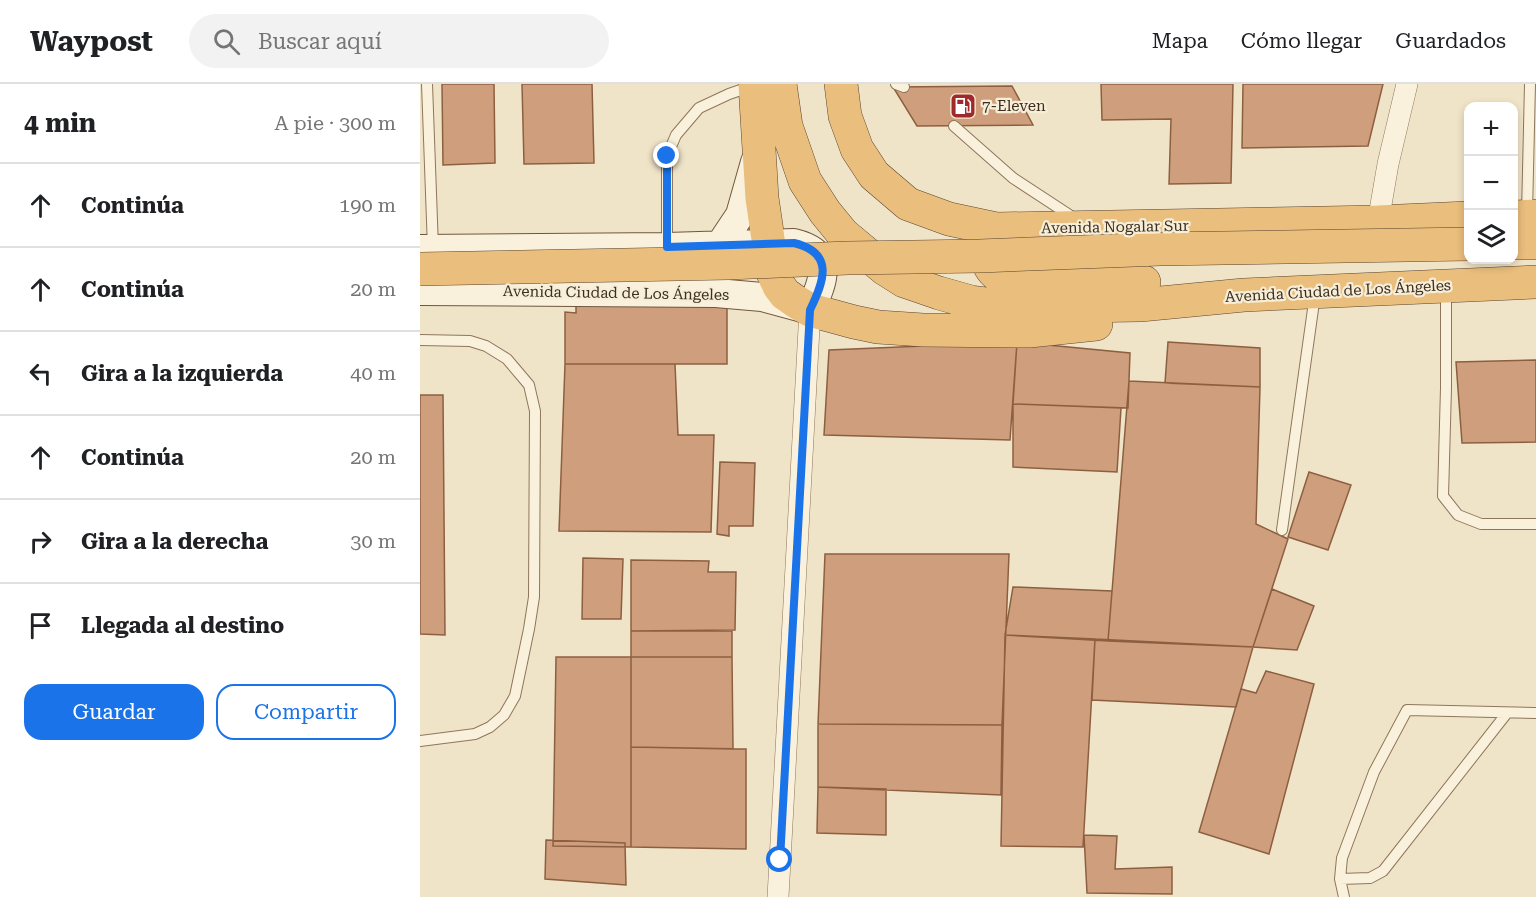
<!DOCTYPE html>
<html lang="es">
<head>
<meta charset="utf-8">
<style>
	body { margin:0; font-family:"Roboto Serif",serif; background:#f2f2f2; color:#202124 }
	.controls { position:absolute; right:18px; top:18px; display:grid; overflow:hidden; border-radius:12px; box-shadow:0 3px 9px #0003 }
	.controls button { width:54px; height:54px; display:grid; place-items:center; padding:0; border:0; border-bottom:2px solid #e0e0e0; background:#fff; color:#202124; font:30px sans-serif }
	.stop { position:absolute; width:18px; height:18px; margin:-14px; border:4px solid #1a73e8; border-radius:50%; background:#fff }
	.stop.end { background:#1a73e8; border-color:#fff; box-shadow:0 2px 6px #0008 }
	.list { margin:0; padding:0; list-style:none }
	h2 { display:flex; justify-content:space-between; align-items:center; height:78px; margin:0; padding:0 24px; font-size:26px }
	h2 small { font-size:20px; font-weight:400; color:#757577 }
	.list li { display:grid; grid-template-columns:39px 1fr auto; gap:18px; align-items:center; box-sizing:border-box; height:84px; padding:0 24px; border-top:2px solid #e0e0e0 }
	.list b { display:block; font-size:22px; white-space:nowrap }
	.list em { font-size:20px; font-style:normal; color:#757577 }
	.actions { display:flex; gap:12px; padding:18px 24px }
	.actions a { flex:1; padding:14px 0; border:2px solid #1a73e8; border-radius:18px; text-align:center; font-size:21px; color:#1a73e8 }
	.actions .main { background:#1a73e8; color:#fff }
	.icon { flex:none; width:33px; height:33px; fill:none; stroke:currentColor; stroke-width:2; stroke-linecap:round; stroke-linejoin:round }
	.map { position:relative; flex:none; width:1116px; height:813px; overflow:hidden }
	header { display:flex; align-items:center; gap:36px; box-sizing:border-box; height:84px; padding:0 30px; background:#fff; border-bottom:2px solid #e0e0e0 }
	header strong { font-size:28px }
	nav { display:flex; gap:33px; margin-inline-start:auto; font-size:21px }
	.search { width:420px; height:54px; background:#f2f2f2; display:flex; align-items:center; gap:15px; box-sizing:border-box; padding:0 21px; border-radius:33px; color:#757577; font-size:22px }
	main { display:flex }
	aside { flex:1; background:#fff }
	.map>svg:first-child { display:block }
	.building { fill:#cf9f7d; stroke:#8d5f41; stroke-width:1.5 }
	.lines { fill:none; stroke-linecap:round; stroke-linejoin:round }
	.service-casing { stroke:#8d765c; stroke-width:12 }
	.minor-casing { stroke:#8d765c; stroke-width:22 }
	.secondary-casing { stroke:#6f573f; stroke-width:30 }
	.trunk-casing { stroke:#5b4430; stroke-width:34 }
	.service { stroke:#faf1dc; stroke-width:10 }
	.minor { stroke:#faf1dc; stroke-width:21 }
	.secondary { stroke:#faf1dc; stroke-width:28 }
	.trunk { stroke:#eabe7c; stroke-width:33 }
	.trunk-bridge-casing { stroke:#5b4430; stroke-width:34; stroke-linecap:butt }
	.trunk-bridge { stroke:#eabe7c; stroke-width:33 }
	.route { stroke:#1a73e8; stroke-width:8 }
	.labels { text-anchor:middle; stroke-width:4.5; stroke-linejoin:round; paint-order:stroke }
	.poi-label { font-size:15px; fill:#3d2e20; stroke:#f7eed8; text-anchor:start }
	.street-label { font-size:15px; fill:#3d2e20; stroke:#f7eed8 }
</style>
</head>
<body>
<header>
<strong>Waypost</strong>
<div class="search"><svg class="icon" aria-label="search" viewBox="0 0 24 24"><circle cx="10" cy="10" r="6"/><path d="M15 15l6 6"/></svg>Buscar aquí</div>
<nav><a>Mapa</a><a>Cómo llegar</a><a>Guardados</a></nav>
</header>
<main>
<aside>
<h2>4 min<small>A pie · 300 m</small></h2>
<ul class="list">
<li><svg class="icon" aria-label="ahead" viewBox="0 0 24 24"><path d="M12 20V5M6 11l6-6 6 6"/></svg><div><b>Continúa</b></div><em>190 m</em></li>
<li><svg class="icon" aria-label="ahead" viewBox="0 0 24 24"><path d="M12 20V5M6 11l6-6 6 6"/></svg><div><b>Continúa</b></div><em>20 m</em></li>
<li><svg class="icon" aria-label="left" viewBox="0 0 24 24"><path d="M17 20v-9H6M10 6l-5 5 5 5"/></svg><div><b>Gira a la izquierda</b></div><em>40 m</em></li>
<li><svg class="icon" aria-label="ahead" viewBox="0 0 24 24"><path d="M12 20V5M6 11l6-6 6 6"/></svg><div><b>Continúa</b></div><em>20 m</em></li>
<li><svg class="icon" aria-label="right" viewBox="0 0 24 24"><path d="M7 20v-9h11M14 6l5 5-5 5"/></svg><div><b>Gira a la derecha</b></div><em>30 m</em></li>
<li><svg class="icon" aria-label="arrive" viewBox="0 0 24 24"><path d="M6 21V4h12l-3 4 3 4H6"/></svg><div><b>Llegada al destino</b></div></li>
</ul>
<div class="actions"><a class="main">Guardar</a><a>Compartir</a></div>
</aside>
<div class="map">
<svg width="1116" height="813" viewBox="0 0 1116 813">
	<rect width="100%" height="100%" fill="#f0e4c8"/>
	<!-- building -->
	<path class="building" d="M22 0H74L75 79 23 81Z
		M102 0H172L174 79 104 80Z
		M681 0H813L811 99 749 100 751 35 682 36Z
		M823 0H963L948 62 822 64Z
		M592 2 613 41 497 42 473 3Z
		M156 218 307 223V280H145V228L156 229Z
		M597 258 590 356 404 351 409 266Z
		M597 258 710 269 708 324 593 320Z
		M748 258 840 264V303L745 299Z
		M1116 276V358L1042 359 1036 278Z
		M145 280H255L258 351H294L291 448 139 447Z
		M709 297 840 303 836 440 868 455 833 563 688 557Z
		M0 311H23L25 551 0 550Z
		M593 320 701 324 697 388 593 383Z
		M300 378 335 379 333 442H309V452L297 450Z
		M889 388 931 401 908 466 868 453Z
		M405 470H589L582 641 398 640Z
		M163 474 203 475 201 535H162Z
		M211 476 289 477 288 488H316L315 546 211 547Z
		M593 503 692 507 688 557 585 551Z
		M852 505 894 522 877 566 833 563Z
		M211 547H312V573H211Z
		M585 551 675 555 663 763 581 762Z
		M675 555 833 563 816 623 672 616Z
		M136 573H211V763L133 762Z
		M211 573H312L313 665 211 663Z
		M846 587 894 600 849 770 779 748 821 605 836 609Z
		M398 640 582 641 581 711 398 703Z
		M211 663 326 665V765L211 763Z
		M398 703 466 705V751L397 749Z
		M664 751 697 752 695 785 752 783V810L667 809Z
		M126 756 205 759 206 801 125 795Z"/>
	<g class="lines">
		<!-- service casing -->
		<g class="service-casing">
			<path id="service" d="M7 0 13 164
				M476 0 484 3
				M534 42 593 94 654 134
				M1107 129 1110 0
				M247 162V72L256 51 279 24 309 10 332 2
				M1026 205V304L1023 412 1038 431 1061 440H1116
				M0 256 50 257 66 262 87 275 109 301 115 327 114 513 109 545 95 612 84 631 70 643 55 650 0 657
				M862 446 895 211
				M920 795 950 794 963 787 1087 629
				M924 813 920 795 922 774 954 688 987 626 1116 629"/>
		</g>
		<!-- minor casing -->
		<g class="minor-casing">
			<path id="minor" d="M958 138 968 80 987 0
				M358 813 390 226"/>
		</g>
		<!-- secondary casing -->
		<g class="secondary-casing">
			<path id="secondary" d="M300 161 320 131 335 78
				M0 165 247 163 374 159C415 169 404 197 390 226L342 213 296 209 0 207"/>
		</g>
		<!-- trunk casing -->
		<g class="trunk-casing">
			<path id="trunk" d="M335 0 342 114 353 189 359 202 365 210 375 217 390 226 434 238 458 243 503 246 609 247 676 240
				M360 0 366 42 385 97 405 128 423 150 465 185 484 197 519 209 551 218 591 223 720 221 824 211 1116 198
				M421 0 425 32 437 65 454 91 488 120 529 135 576 145 958 138 1048 134
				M1094 133 1116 132
				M575 147C565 161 563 181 579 192 584 196 593 197 598 198H724
				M1094 159H1116"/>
		</g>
		<!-- service -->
		<use href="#service" class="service"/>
		<!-- minor -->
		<use href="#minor" class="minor"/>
		<!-- secondary -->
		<use href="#secondary" class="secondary"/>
		<!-- trunk -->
		<use href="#trunk" class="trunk"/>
		<!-- trunk-bridge casing -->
		<g class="trunk-bridge-casing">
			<path id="trunk-bridge" d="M0 185 309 179 428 174 560 172 740 165 1048 160"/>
		</g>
		<!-- trunk-bridge -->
		<use href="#trunk-bridge" class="trunk-bridge"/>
	</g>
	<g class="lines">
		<!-- route -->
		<path class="route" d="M247 72V163L374 159C415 169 404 197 390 226L360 776"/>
	</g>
	<!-- icons -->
	<defs>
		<g id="fuel-square" transform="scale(1.35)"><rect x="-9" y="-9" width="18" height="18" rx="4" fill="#9e2a2b" stroke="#f7eed8"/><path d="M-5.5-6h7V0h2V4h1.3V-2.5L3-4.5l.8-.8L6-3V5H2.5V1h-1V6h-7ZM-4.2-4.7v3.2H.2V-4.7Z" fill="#fff"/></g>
	</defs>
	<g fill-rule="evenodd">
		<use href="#fuel-square" x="543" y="22"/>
	</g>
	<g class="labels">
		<!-- poi labels -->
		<g class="poi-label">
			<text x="562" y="27">7-Eleven</text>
		</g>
		<!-- street labels -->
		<g class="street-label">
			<text transform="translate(695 143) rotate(-1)" y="5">Avenida Nogalar Sur</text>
			<text transform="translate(918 207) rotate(-3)" y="5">Avenida Ciudad de Los Ángeles</text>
			<text transform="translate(196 209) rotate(1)" y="5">Avenida Ciudad de Los Ángeles</text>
		</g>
	</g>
</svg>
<div class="controls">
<button>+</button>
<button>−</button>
<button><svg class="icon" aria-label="layers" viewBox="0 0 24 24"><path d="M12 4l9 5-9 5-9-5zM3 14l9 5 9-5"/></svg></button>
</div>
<div class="stop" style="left:360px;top:776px"></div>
<div class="stop end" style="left:247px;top:72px"></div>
</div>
</main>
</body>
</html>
